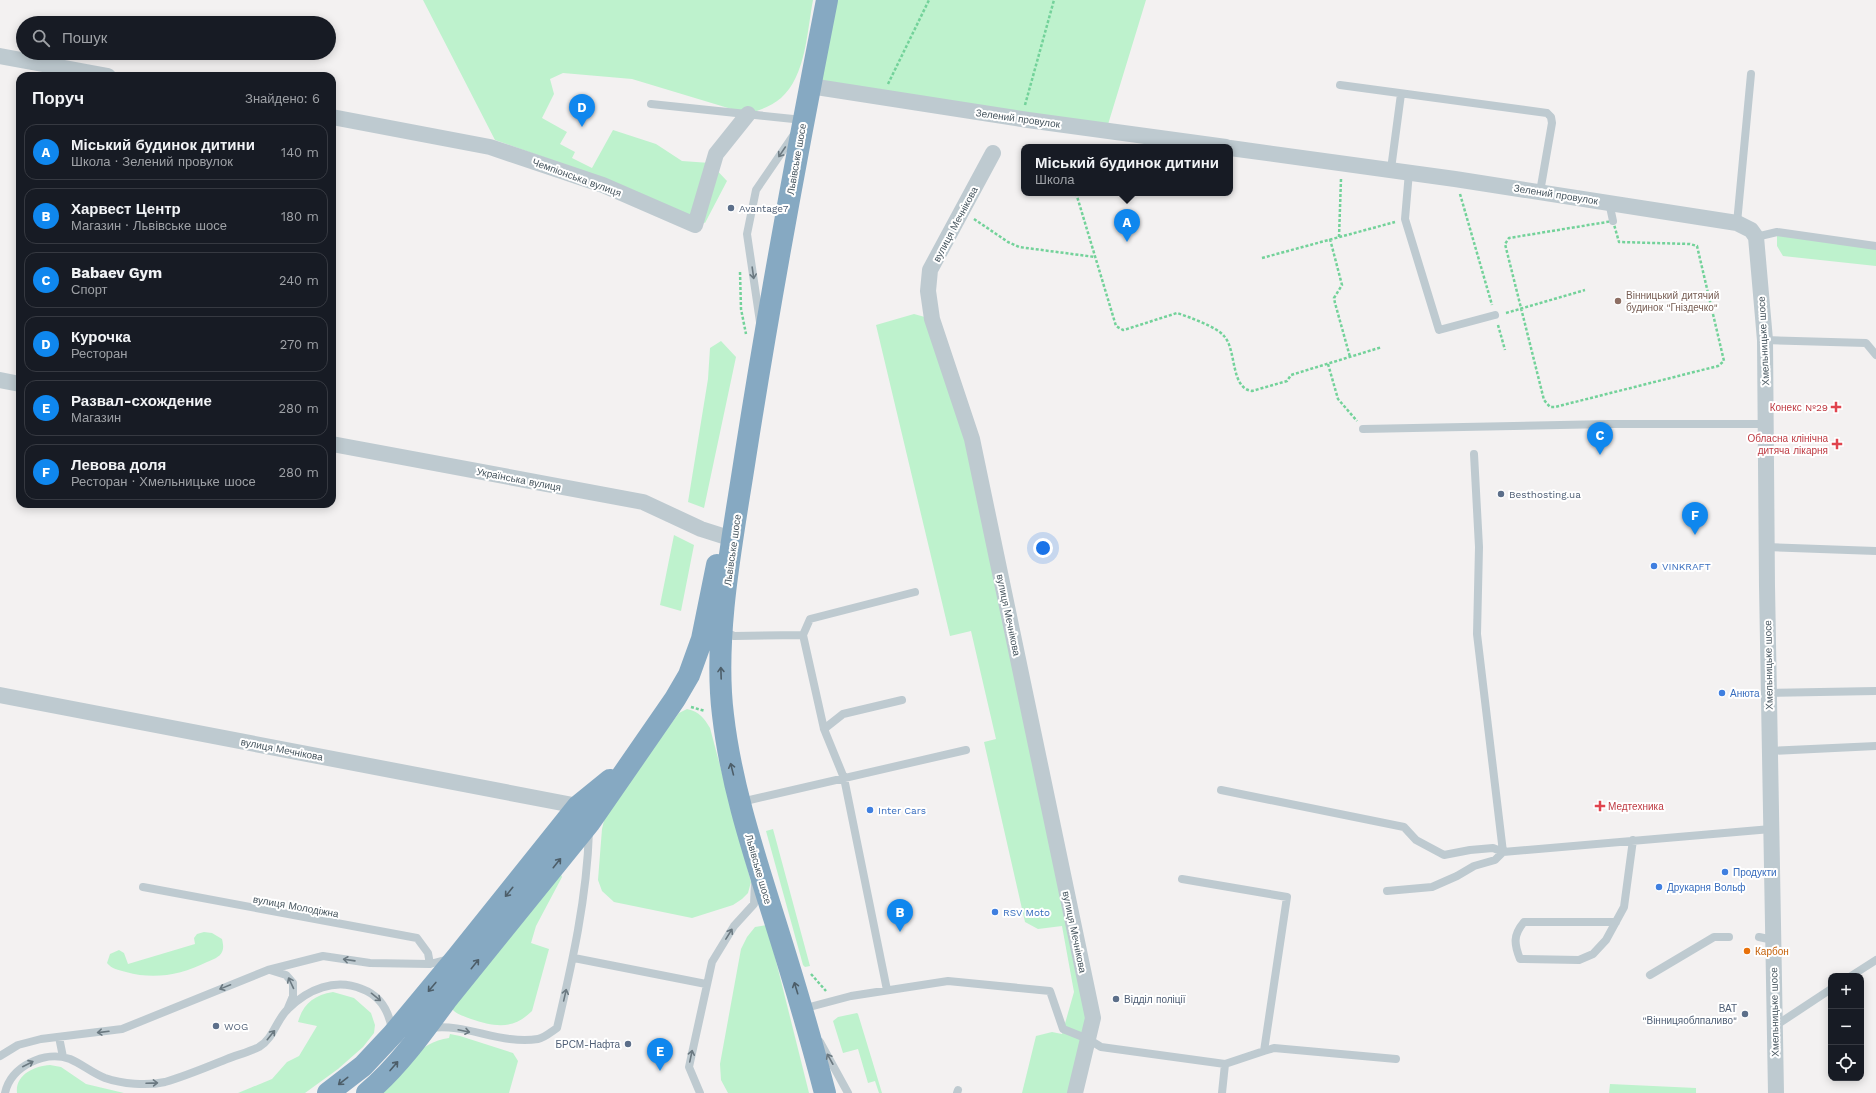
<!DOCTYPE html>
<html lang="uk">
<head>
<meta charset="utf-8">
<style>
	body { margin:0; font-family:"Work Sans",sans-serif; background:#242831; color:#f1f3f6 }
	.controls { position:absolute; right:12px; bottom:12px; display:grid; overflow:hidden; border-radius:8px; box-shadow:0 2px 10px #0003 }
	.controls button { width:36px; height:36px; display:grid; place-items:center; padding:0; border:0; border-bottom:1px solid #363941; background:#171b24; color:#f1f3f6; font:20px sans-serif }
	.you { position:absolute; left:1043px; top:548px; width:14px; height:14px; margin:-10px; border:3px solid #fff; border-radius:50%; background:#1a73e8; box-shadow:0 0 0 6px #1a73e833 }
	.badge { display:grid; place-items:center; width:26px; height:26px; border-radius:50%; background:#0f87ee; color:#fff; font-size:13px; font-weight:700 }
	.pin { position:absolute; translate:-50% -33px; filter:drop-shadow(0 1px 2px #0008) }
	.pin::after { content:''; position:absolute; top:21px; width:14px; height:12px; background:inherit; clip-path:polygon(0 0,100% 0,50% 100%) }
	.popup { position:absolute; left:1021px; top:144px; width:212px; height:52px; box-sizing:border-box; display:grid; place-content:center; border-radius:8px; background:#171b24; filter:drop-shadow(0 1px 3px #0005); font-size:13px; white-space:nowrap; color:#9ea1a6 }
	.popup b { font-size:15px; color:#f1f3f6 }
	.popup::after { content:''; position:absolute; left:50%; top:100%; margin-left:-8px; border:8px solid transparent; border-top-color:#171b24 }
	.list { margin:0; padding:0; list-style:none }
	h2 { display:flex; justify-content:space-between; align-items:center; height:52px; margin:0; padding:0 16px; font-size:17px }
	h2 small { font-size:13px; font-weight:400; color:#9ea1a6 }
	.list li { display:grid; grid-template-columns:26px 1fr auto; gap:12px; align-items:center; box-sizing:border-box; height:56px; margin:0 8px 8px; padding:0 8px; border:1px solid #363941; border-radius:12px }
	.list b { display:block; font-size:15px; white-space:nowrap }
	.list p { margin:0; font-size:13px; white-space:nowrap; color:#9ea1a6 }
	.list em { font-size:13px; font-style:normal; color:#9ea1a6 }
	.icon { flex:none; width:22px; height:22px; fill:none; stroke:currentColor; stroke-width:2; stroke-linecap:round; stroke-linejoin:round }
	.map { position:relative; flex:none; width:1876px; height:1093px; overflow:hidden }
	.search { position:absolute; background:#171b24; box-shadow:0 2px 10px #0003; left:16px; top:16px; width:320px; height:44px; display:flex; align-items:center; gap:10px; box-sizing:border-box; padding:0 14px; border-radius:22px; color:#9ea1a6; font-size:15px }
	.panel { position:absolute; background:#171b24; box-shadow:0 2px 10px #0003; left:16px; top:72px; width:320px; height:436px; border-radius:12px }
	.map>svg:first-child { display:block }
	.green { fill:#bef2cd }
	.lines { fill:none; stroke-linecap:round; stroke-linejoin:round }
	.path { stroke:#73d29a; stroke-width:2.5; stroke-dasharray:3 2; stroke-linecap:butt }
	.lane { stroke:#becad0; stroke-width:8 }
	.street { stroke:#becad0; stroke-width:16 }
	.highway { stroke:#86a9c2; stroke-width:22 }
	.oneway { stroke:#6b7981 }
	.oneway2 { stroke:#4d5e69 }
	.service-dot { fill:#5c6f8a; stroke:#fff; stroke-width:1.5 }
	.education-dot { fill:#8d6e63; stroke:#fff; stroke-width:1.5 }
	.health-dot { fill:#e0444e; stroke:#fff; stroke-width:1.5 }
	.shop-dot { fill:#3f7fe0; stroke:#fff; stroke-width:1.5 }
	.food-dot { fill:#e8710a; stroke:#fff; stroke-width:1.5 }
	.labels { text-anchor:middle; stroke-width:4; stroke-linejoin:round; paint-order:stroke }
	.street-label { font-size:10px; fill:#47565f; stroke:#fff }
	.service-label { font-size:10px; fill:#4e5e75; stroke:#fff; text-anchor:start }
	.education-label { font-size:10px; fill:#785e54; stroke:#fff; text-anchor:start }
	.health-label { font-size:10px; fill:#be3a42; stroke:#fff; text-anchor:end }
	.shop-label { font-size:10px; fill:#366cbe; stroke:#fff; text-anchor:start }
	.food-label { font-size:10px; fill:#c56008; stroke:#fff; text-anchor:start }
</style>
</head>
<body>
<div class="map">
<svg width="1876" height="1093" viewBox="0 0 1876 1093">
	<rect width="100%" height="100%" fill="#f3f1f1"/>
	<!-- green -->
	<path class="green" d="M423 0H813C807 31 806 76 781 98 772 106 760 110 748 114L632 79 563 73 550 79 554 94 542 118 567 132 560 144 575 152 572 158 592 168 613 130 656 144 682 161 710 163 727 181 705 223 605 179 495 140Z
		M836 0H1146L1106 131 819 87Z
		M1777 232 1876 246V266L1783 256 1777 246Z
		M914 314 932 319 968 424 1093 1018 1074 1093H1022L1036 1036 1052 1032 1062 1034 1074 992 1062 926 1038 929 1025 922 984 742 996 739 971 631 950 636 876 325Z
		M721 341 736 357 704 508 688 502 708 379 710 348Z
		M674 535 694 545 681 611 660 605Z
		M687 709C700 712 704 718 710 728L751 882 748 893 742 899 733 905 692 918 614 902 602 891 598 880 602 829 607 808 679 713Z
		M773 829 810 966 805 967 803 965 766 831Z
		M560 872 562 877 536 926 531 943 549 949 532 1011C513 1030 495 1027 471 1019 464 1016 457 1015 452 1009Z
		M767 925 809 1093H728L721 1080 720 1064 741 949 747 937 755 927Z
		M204 932 212 933 222 939C223 944 224 947 222 952 220 957 212 960 207 962 181 975 154 980 126 972 118 970 112 969 107 963L110 954 119 950 124 953 128 964 195 944 194 938 197 934Z
		M333 992 354 998 371 1013 375 1025 374 1033 363 1047 338 1069 305 1093H238L272 1079 287 1062 299 1056 317 1026 298 1022C303 1004 314 995 333 992Z
		M857 1013 858 1014 882 1093H879L875 1081 868 1083 858 1049 843 1053 833 1021 838 1017Z
		M450 1034 460 1036 513 1053 518 1061 509 1093H379C398 1073 419 1041 449 1038Z
		M50 1065 61 1067 86 1084 124 1093H17C15 1075 34 1066 50 1065Z
		M1610 1084 1696 1088V1093H1609Z"/>
	<g class="lines">
		<!-- path -->
		<path class="path" d="M888 84 929 0
			M1025 105 1054 0
			M1076 193 1116 326 1123 330 1127 329 1177 313C1189 317 1217 327 1224 336 1237 350 1230 388 1252 391L1287 381 1291 375 1382 347
			M1460 194 1492 305
			M974 219 1008 242 1019 247 1095 257
			M1613 221 1619 242 1690 244 1697 246 1724 361 1718 366 1555 407H1550L1544 400 1505 244 1509 238Z
			M1339 237 1341 179
			M1330 239 1342 285 1334 298 1335 303 1350 357
			M1262 258 1395 222
			M740 272 741 309 746 334
			M1506 313 1585 290
			M1498 325 1505 350
			M1328 364 1338 399 1357 421
			M691 707 705 711
			M811 974 826 991"/>
		<!-- lane -->
		<path class="lane" d="M1340 85 1547 113 1551 117 1552 123 1540 192
			M651 104 803 120
			M1391 169 1401 94
			M1409 172 1405 219 1439 330 1495 315
			M1609 202 1613 221
			M1737 223 1751 74
			M1756 237 1777 232 1876 246
			M760 322 747 234 756 190 795 133
			M1765 340 1866 343 1876 355
			M1363 429 1609 424H1766
			M1474 454 1479 547 1477 634 1503 852 1771 829
			M1767 547 1876 551
			M723 631 734 636 803 635
			M1769 693 1876 691
			M824 729 843 714 902 700
			M1770 751 1876 746
			M1221 790 1404 827 1416 840 1444 855 1470 850 1493 848 1503 852 1495 860 1474 866 1457 876 1432 887 1387 891
			M741 802 966 750
			M143 887 417 938 428 953 430 964
			M1616 922H1524C1513 935 1514 944 1520 959L1579 960 1593 954 1606 940 1624 907 1633 840
			M1759 937 1773 940
			M574 958 706 984
			M270 970 286 975 293 983V996L288 1008
			M1650 975 1714 937H1729
			M1851 976 1876 960
			M887 990 844 778 824 729 803 635 810 619 915 592
			M802 1009 851 996 948 981 1050 991 1063 1029 1088 1039 1101 1047 1225 1064 1264 1051 1287 897 1182 879
			M1775 1026 1831 989
			M431 1028C466 1023 501 1045 538 1039 544 1038 551 1032 557 1028 572 964 587 898 589 831
			M59 1037 63 1057
			M820 1042 848 1093
			M1264 1051 1274 1048 1396 1059
			M0 1056 18 1045 41 1039 122 1029 268 970 323 956 370 963 430 964 449 959
			M5 1093C11 1066 45 1050 70 1059 82 1064 92 1073 105 1078 122 1084 147 1086 165 1082 186 1076 207 1067 227 1059 237 1055 249 1052 259 1047 274 1038 276 1020 288 1009 308 989 335 978 362 989 381 996 389 1011 392 1030
			M700 1093 689 1067 712 962 734 926 754 904 755 882
			M957 1093 958 1090
			M1222 1093 1225 1064"/>
		<!-- street -->
		<path class="street" d="M0 56 108 76
			M810 86 1028 120 1226 147
			M332 117 490 147 603 185 695 225 716 154 748 114
			M1230 148 1455 179 1737 223 1751 230 1756 237 1765 340 1767 586 1776 1093
			M993 153 930 270 928 291 932 319 972 439 1093 1018 1075 1093
			M0 380 20 384
			M332 444 643 502 701 529 723 536
			M0 695 578 806"/>
		<!-- highway -->
		<path class="highway" d="M328 1093 363 1066 393 1034 457 957 578 806 610 780
			M367 1093C398 1067 423 1032 447 999L590 822 675 699 689 675 702 639 717 565
			M825 1093C810 1035 793 978 775 921 754 854 731 785 723 715 713 635 733 537 745 458 769 305 797 152 827 0"/>
	</g>
	<!-- one-way arrows -->
	<defs><path id="oneway-shaft" d="M-6 0H5M1.5-3L5.5 0L1.5 3" fill="none" stroke-width="1.6" stroke-linecap="round" stroke-linejoin="round"/></defs>
	<g class="oneway">
		<use href="#oneway-shaft" transform="translate(782 152) rotate(124)"/>
		<use href="#oneway-shaft" transform="translate(753 273) rotate(82)"/>
		<use href="#oneway-shaft" transform="translate(729 934) rotate(-58)"/>
		<use href="#oneway-shaft" transform="translate(349 960) rotate(-172)"/>
		<use href="#oneway-shaft" transform="translate(291 983) rotate(-115)"/>
		<use href="#oneway-shaft" transform="translate(225 987) rotate(158)"/>
		<use href="#oneway-shaft" transform="translate(565 995) rotate(-77)"/>
		<use href="#oneway-shaft" transform="translate(376 997) rotate(39)"/>
		<use href="#oneway-shaft" transform="translate(464 1031) rotate(12)"/>
		<use href="#oneway-shaft" transform="translate(103 1032) rotate(173)"/>
		<use href="#oneway-shaft" transform="translate(271 1035) rotate(-51)"/>
		<use href="#oneway-shaft" transform="translate(691 1056) rotate(-78)"/>
		<use href="#oneway-shaft" transform="translate(830 1059) rotate(-119)"/>
		<use href="#oneway-shaft" transform="translate(28 1064) rotate(-27)"/>
		<use href="#oneway-shaft" transform="translate(152 1083) rotate(-2)"/>
	</g>
	<g class="oneway2">
		<use href="#oneway-shaft" transform="translate(721 673) rotate(-92)"/>
		<use href="#oneway-shaft" transform="translate(732 769) rotate(-104)"/>
		<use href="#oneway-shaft" transform="translate(557 863) rotate(-51)"/>
		<use href="#oneway-shaft" transform="translate(509 892) rotate(129)"/>
		<use href="#oneway-shaft" transform="translate(475 964) rotate(-51)"/>
		<use href="#oneway-shaft" transform="translate(432 987) rotate(130)"/>
		<use href="#oneway-shaft" transform="translate(796 988) rotate(-107)"/>
		<use href="#oneway-shaft" transform="translate(394 1066) rotate(-49)"/>
		<use href="#oneway-shaft" transform="translate(343 1081) rotate(142)"/>
	</g>
	<!-- markers -->
	<g class="service-dot">
		<circle cx="731" cy="208" r="4"/>
		<circle cx="1501" cy="494" r="4"/>
		<circle cx="1116" cy="999" r="4"/>
		<circle cx="1745" cy="1014" r="4"/>
		<circle cx="216" cy="1026" r="4"/>
		<circle cx="628" cy="1044" r="4"/>
	</g>
	<circle class="education-dot" cx="1618" cy="301" r="4"/>
	<g class="health-dot">
		<path d="M1834 401h4v4h4v4h-4v4h-4v-4h-4v-4h4z"/>
		<path d="M1835 438h4v4h4v4h-4v4h-4v-4h-4v-4h4z"/>
		<path d="M1598 800h4v4h4v4h-4v4h-4v-4h-4v-4h4z"/>
	</g>
	<g class="shop-dot">
		<circle cx="1654" cy="566" r="4"/>
		<circle cx="1722" cy="693" r="4"/>
		<circle cx="870" cy="810" r="4"/>
		<circle cx="1725" cy="872" r="4"/>
		<circle cx="1659" cy="887" r="4"/>
		<circle cx="995" cy="912" r="4"/>
	</g>
	<circle class="food-dot" cx="1747" cy="951" r="4"/>
	<g class="labels">
		<!-- street labels -->
		<g class="street-label">
			<text transform="translate(1018 118) rotate(8)" y="4">Зелений провулок</text>
			<text transform="translate(796 159) rotate(-80)" y="4">Львівське шосе</text>
			<text transform="translate(577 177) rotate(20)" y="4">Чемпіонська вулиця</text>
			<text transform="translate(1556 194) rotate(9)" y="4">Зелений провулок</text>
			<text transform="translate(955 224) rotate(-62)" y="4">вулиця Мечнікова</text>
			<text transform="translate(1763 341) rotate(-93)" y="4">Хмельницьке шосе</text>
			<text transform="translate(519 479) rotate(11)" y="4">Українська вулиця</text>
			<text transform="translate(732 550) rotate(-82)" y="4">Львівське шосе</text>
			<text transform="translate(1009 615) rotate(78)" y="4">вулиця Мечнікова</text>
			<text transform="translate(1768 665) rotate(-91)" y="4">Хмельницьке шосе</text>
			<text transform="translate(282 749) rotate(11)" y="4">вулиця Мечнікова</text>
			<text transform="translate(759 869) rotate(74)" y="4">Львівське шосе</text>
			<text transform="translate(296 906) rotate(10)" y="4">вулиця Молодіжна</text>
			<text transform="translate(1075 932) rotate(78)" y="4">вулиця Мечнікова</text>
			<text transform="translate(1774 1012) rotate(-91)" y="4">Хмельницьке шосе</text>
		</g>
		<!-- service labels -->
		<g class="service-label">
			<text x="739" y="212">Avantage7</text>
			<text x="1509" y="498">Besthosting.ua</text>
			<text x="1124" y="1003">Відділ поліції</text>
			<text x="1737" y="1012" text-anchor="end">ВАТ<tspan x="1737" dy="12">"Вінницяоблпаливо"</tspan></text>
			<text x="224" y="1030">WOG</text>
			<text x="620" y="1048" text-anchor="end">БРСМ-Нафта</text>
		</g>
		<!-- education labels -->
		<g class="education-label">
			<text x="1626" y="299">Вінницький дитячий<tspan x="1626" dy="12">будинок "Гніздечко"</tspan></text>
		</g>
		<!-- health labels -->
		<g class="health-label">
			<text x="1828" y="411">Конекс №29</text>
			<text x="1828" y="442">Обласна клінічна<tspan x="1828" dy="12">дитяча лікарня</tspan></text>
			<text x="1608" y="810" text-anchor="start">Медтехника</text>
		</g>
		<!-- shop labels -->
		<g class="shop-label">
			<text x="1662" y="570">VINKRAFT</text>
			<text x="1730" y="697">Анюта</text>
			<text x="878" y="814">Inter Cars</text>
			<text x="1733" y="876">Продукти</text>
			<text x="1667" y="891">Друкарня Вольф</text>
			<text x="1003" y="916">RSV Moto</text>
		</g>
		<!-- food labels -->
		<g class="food-label">
			<text x="1755" y="955">Карбон</text>
		</g>
	</g>
</svg>
<div class="controls">
<button>+</button>
<button>−</button>
<button><svg class="icon" aria-label="locate" viewBox="0 0 24 24"><circle cx="12" cy="12" r="6"/><path d="M12 2v4M12 18v4M2 12h4M18 12h4"/></svg></button>
</div>
<div class="you"></div>
<div class="pin badge" style="left:1127px;top:242px">A</div>
<div class="popup"><b>Міський будинок дитини</b>Школа</div>
<div class="pin badge" style="left:900px;top:932px">B</div>
<div class="pin badge" style="left:1600px;top:455px">C</div>
<div class="pin badge" style="left:582px;top:127px">D</div>
<div class="pin badge" style="left:660px;top:1071px">E</div>
<div class="pin badge" style="left:1695px;top:535px">F</div>
<div class="search"><svg class="icon" aria-label="search" viewBox="0 0 24 24"><circle cx="10" cy="10" r="6"/><path d="M15 15l6 6"/></svg>Пошук</div>
<section class="panel">
<h2>Поруч<small>Знайдено: 6</small></h2>
<ul class="list">
<li><span class="badge">A</span><div><b>Міський будинок дитини</b><p>Школа · Зелений провулок</p></div><em>140 m</em></li>
<li><span class="badge">B</span><div><b>Харвест Центр</b><p>Магазин · Львівське шосе</p></div><em>180 m</em></li>
<li><span class="badge">C</span><div><b>Babaev Gym</b><p>Спорт</p></div><em>240 m</em></li>
<li><span class="badge">D</span><div><b>Курочка</b><p>Ресторан</p></div><em>270 m</em></li>
<li><span class="badge">E</span><div><b>Развал-схождение</b><p>Магазин</p></div><em>280 m</em></li>
<li><span class="badge">F</span><div><b>Левова доля</b><p>Ресторан · Хмельницьке шосе</p></div><em>280 m</em></li>
</ul>
</section>
</div>
</body>
</html>
